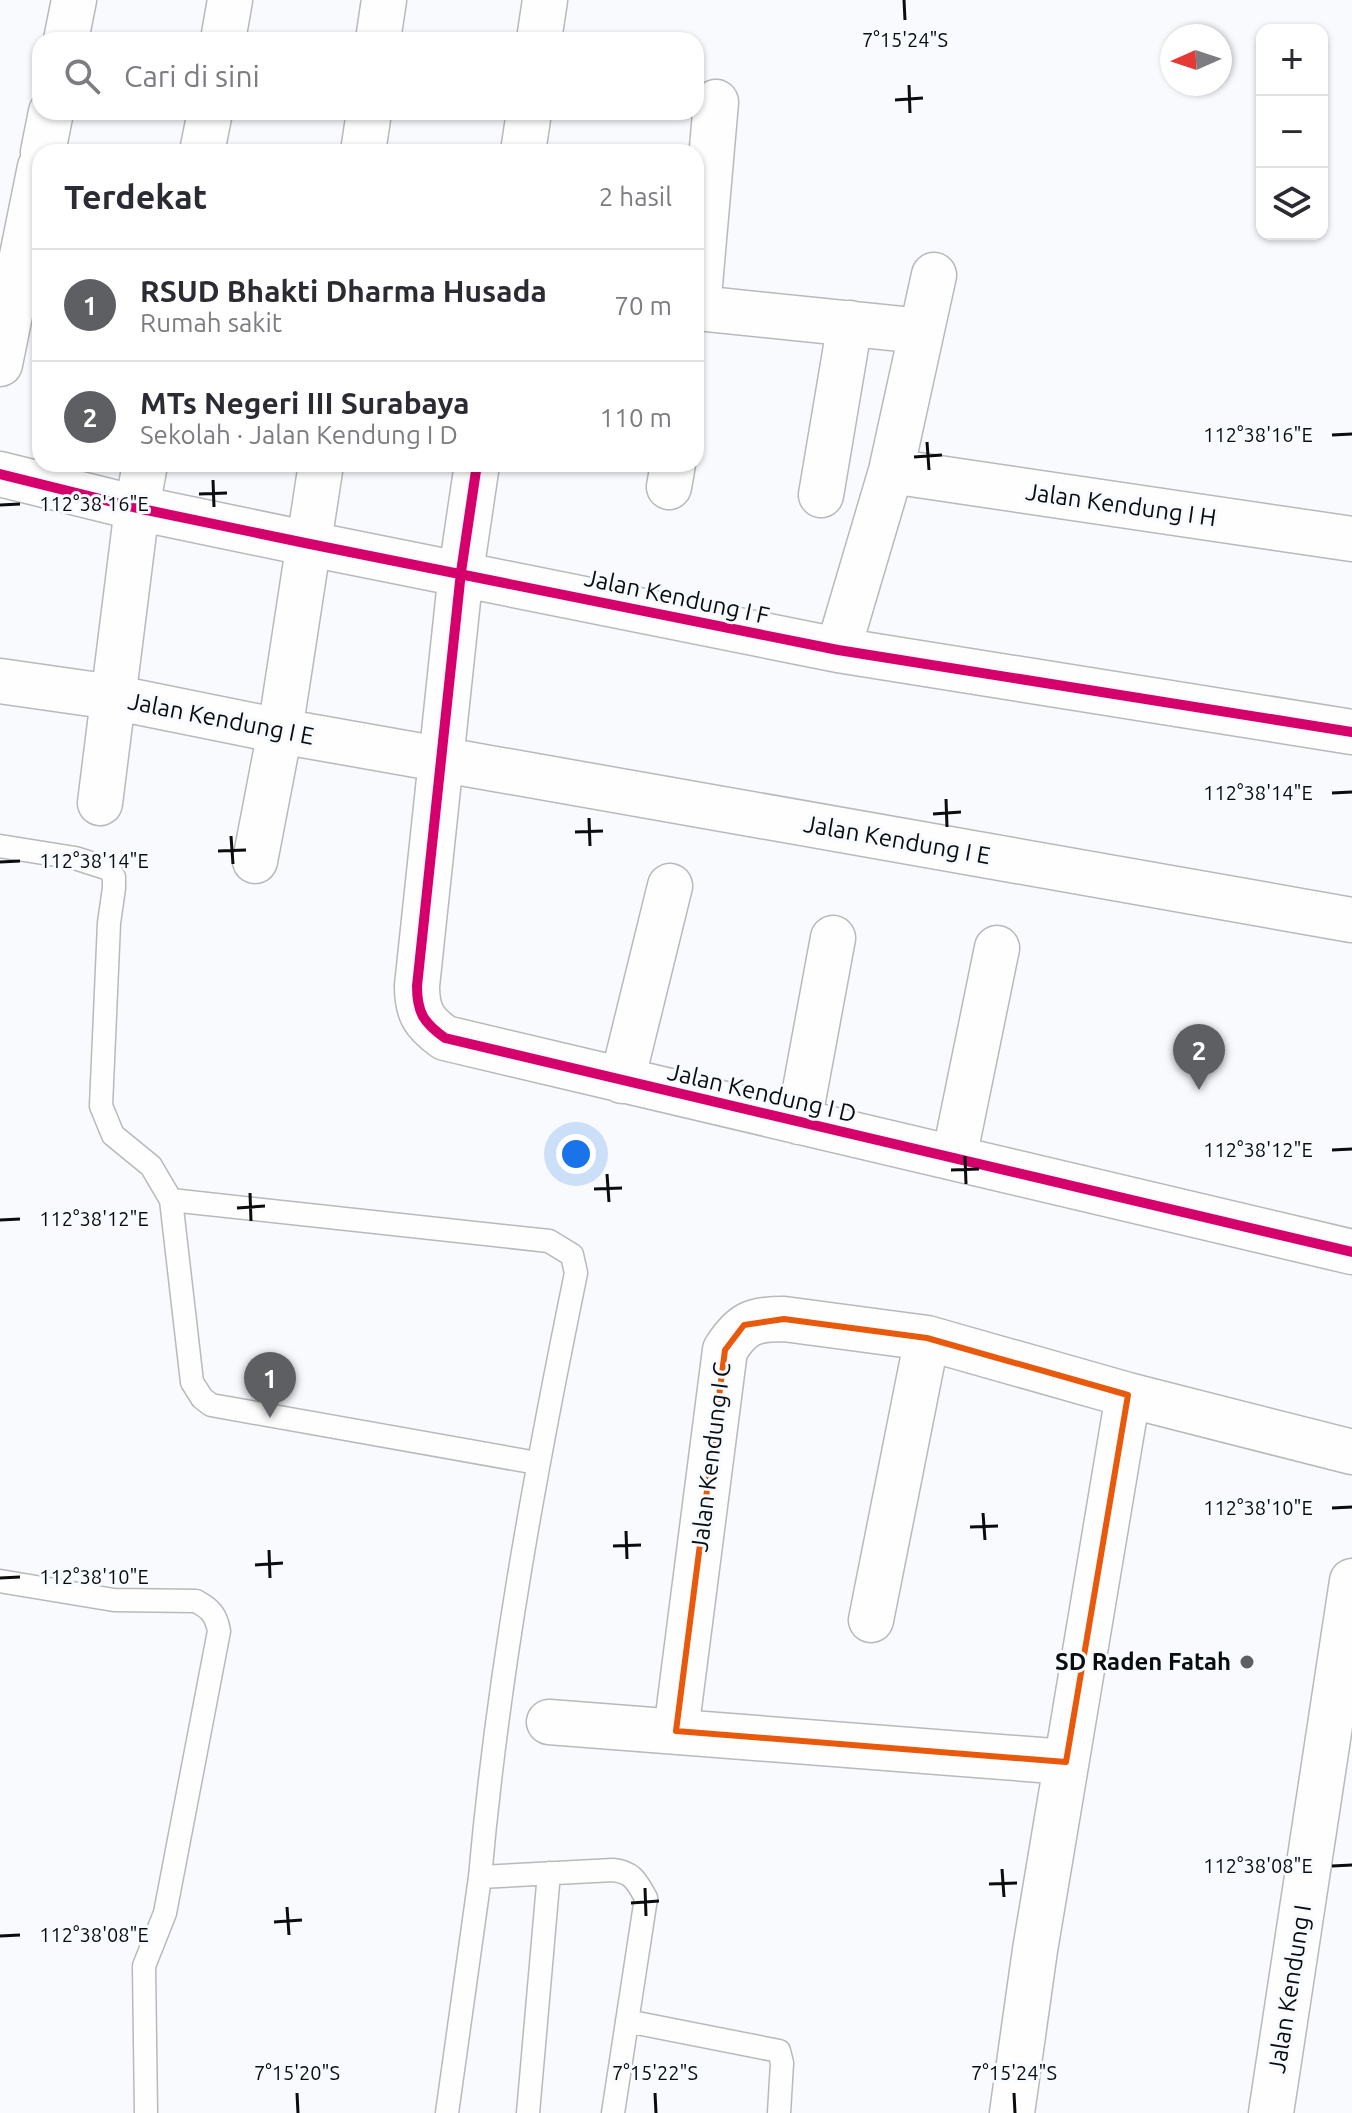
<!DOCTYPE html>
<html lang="id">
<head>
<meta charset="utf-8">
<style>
	body { margin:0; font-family:Ubuntu,sans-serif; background:#f7f7f7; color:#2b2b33 }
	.controls { position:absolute; right:24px; top:24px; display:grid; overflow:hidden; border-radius:16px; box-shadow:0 2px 6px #0004 }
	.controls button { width:72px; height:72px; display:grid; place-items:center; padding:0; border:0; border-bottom:2px solid #e1e1e2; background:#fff; color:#2b2b33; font:40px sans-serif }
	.compass { position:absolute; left:1160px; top:24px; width:72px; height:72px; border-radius:50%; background:#fff; box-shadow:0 2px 6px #0004; rotate:267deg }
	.you { position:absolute; left:576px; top:1154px; width:28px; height:28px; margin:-20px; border:6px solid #fff; border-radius:50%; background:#1a73e8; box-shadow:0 0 0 12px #1a73e833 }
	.badge { display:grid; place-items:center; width:52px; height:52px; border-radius:50%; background:#5d5f62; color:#fff; font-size:26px; font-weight:700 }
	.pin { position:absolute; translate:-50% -66px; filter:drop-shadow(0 2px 4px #0008) }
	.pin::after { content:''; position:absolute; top:42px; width:28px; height:24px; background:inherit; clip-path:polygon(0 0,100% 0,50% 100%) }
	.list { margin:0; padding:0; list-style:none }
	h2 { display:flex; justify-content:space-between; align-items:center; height:104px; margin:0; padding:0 32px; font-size:34px }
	h2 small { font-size:26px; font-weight:400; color:#7c7c81 }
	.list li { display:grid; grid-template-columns:52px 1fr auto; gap:24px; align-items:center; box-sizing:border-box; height:112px; padding:0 32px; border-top:2px solid #e1e1e2 }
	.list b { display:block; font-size:30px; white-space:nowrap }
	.list p { margin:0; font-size:26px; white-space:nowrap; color:#7c7c81 }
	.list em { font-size:26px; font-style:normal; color:#7c7c81 }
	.icon { flex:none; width:44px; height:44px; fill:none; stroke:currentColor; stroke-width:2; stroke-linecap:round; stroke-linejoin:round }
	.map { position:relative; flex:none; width:1352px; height:2113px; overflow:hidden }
	.search { position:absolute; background:#fff; box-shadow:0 2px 6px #0004; left:32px; top:32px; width:672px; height:88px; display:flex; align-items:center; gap:20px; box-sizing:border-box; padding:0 28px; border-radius:24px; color:#7c7c81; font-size:30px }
	.panel { position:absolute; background:#fff; box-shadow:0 2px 6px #0004; left:32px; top:144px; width:672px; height:328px; border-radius:24px }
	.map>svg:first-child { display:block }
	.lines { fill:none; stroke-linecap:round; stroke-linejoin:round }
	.service-casing { stroke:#b7b9bb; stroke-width:25 }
	.minor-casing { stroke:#b7b9bb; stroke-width:47 }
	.service { stroke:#fefeff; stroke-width:22 }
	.minor { stroke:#fefeff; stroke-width:44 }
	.cycleway-casing { stroke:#f7fafe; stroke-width:15 }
	.cycleway { stroke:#d6006c; stroke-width:10 }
	.marked { fill:none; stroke:#e8590c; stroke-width:6; stroke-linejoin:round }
	.ticks { fill:none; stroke:#0a0c0e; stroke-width:3 }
	.poi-dot { fill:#5d5f62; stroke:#f7fafe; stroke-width:3 }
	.labels { text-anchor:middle; stroke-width:6; stroke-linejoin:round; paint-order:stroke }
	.street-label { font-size:24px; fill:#0a0c0e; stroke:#f7fafe }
	.poi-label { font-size:24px; font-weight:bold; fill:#0a0c0e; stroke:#f7fafe; text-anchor:end }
	.ticks-label { font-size:20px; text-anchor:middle; fill:#0a0c0e; stroke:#f7fafe; stroke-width:6; stroke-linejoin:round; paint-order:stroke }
</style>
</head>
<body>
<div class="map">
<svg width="1352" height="2113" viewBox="0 0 1352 2113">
	<rect width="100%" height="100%" fill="#f8fafd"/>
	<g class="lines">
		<!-- service casing -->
		<g class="service-casing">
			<path id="service" d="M0 846 75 858 109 869 114 877V888L109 923 101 1106 113 1135 151 1166 171 1200 192 1382 202 1398 211 1405 537 1463
				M171 1200 549 1241 572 1255 576 1273C535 1473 498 1674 480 1877L613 1870C633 1872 637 1882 646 1898L613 2113
				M0 1581 114 1600 196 1601C211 1609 216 1615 219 1631L165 1913 144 1966 146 2113
				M627 2021 779 2051 782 2063 779 2113
				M447 2113 480 1877
				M528 2113 549 1873"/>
		</g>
		<!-- minor casing -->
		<g class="minor-casing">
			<path id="minor" d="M66 40 74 0
				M223 40 230 0
				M378 40 384 0
				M539 40 545 0
				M716 102 698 308 921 331
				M43 152 51 112
				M202 152 210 112
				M363 152 369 112
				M523 152 529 112
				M0 364 40 167
				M477 464 461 572 417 986C417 1013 424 1023 445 1038L1352 1252
				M891 471 1352 539
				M0 474 137 508 310 544 838 650 1352 732
				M669 487 673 464
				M821 495 850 323
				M838 650 891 471 934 275
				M0 681 112 697 280 731 1352 920
				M100 803 137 508 145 464
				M255 861 280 731 321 464
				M622 1081 670 886
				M799 1122 833 938
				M954 1158 997 948
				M871 1620 927 1338
				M549 1722 1066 1762
				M676 1731 725 1350C742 1323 753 1319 784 1319L927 1338 1128 1395 1352 1452
				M1012 2113 1035 1950 1128 1395
				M1271 2113 1352 1581"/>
		</g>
		<!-- service -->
		<use href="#service" class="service"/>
		<!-- minor -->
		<use href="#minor" class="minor"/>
		<!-- cycleway casing -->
		<g class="cycleway-casing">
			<path id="cycleway" d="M477 464 461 572 417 986C417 1013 424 1023 445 1038L1352 1252
				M0 474 137 508 310 544 838 650 1352 732"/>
		</g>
		<!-- cycleway -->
		<use href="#cycleway" class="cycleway"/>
	</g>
	<!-- marked area -->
	<path class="marked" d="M784 1319 927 1338 1128 1395 1066 1762 676 1731 725 1350 744 1325Z"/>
	<!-- ticks -->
	<path class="ticks" d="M904 0 905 20M909 85 910 113M895 100 923 98M1332 435 1352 434M927 442 929 470M914 457 942 455M213 480 214 507M199 494 227 493M0 505 20 504M1332 793 1352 792M946 799 947 827M933 814 961 812M589 818 590 846M575 832 603 831M231 836 233 864M218 851 246 850M0 862 20 861M1332 1150 1352 1149M965 1156 966 1184M951 1170 979 1169M607 1174 609 1202M594 1189 622 1188M250 1193 251 1221M237 1208 265 1206M0 1220 20 1219M1332 1508 1352 1507M983 1513 985 1540M970 1527 998 1526M626 1531 627 1559M613 1546 641 1545M269 1550 270 1578M255 1565 283 1563M0 1578 20 1577M1332 1866 1352 1865M1002 1869 1004 1897M989 1884 1017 1883M645 1888 646 1916M631 1903 659 1901M287 1907 289 1935M274 1922 302 1920M0 1936 20 1935M297 2093 298 2113M655 2093 656 2113M1014 2093 1015 2113"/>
	<!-- markers -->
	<circle class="poi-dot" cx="1247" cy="1662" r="8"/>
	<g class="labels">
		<!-- street labels -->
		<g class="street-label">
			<text transform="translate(1121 505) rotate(8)" y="8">Jalan Kendung I H</text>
			<text transform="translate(677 597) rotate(12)" y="8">Jalan Kendung I F</text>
			<text transform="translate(221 719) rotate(11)" y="8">Jalan Kendung I E</text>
			<text transform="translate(897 840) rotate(10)" y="8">Jalan Kendung I E</text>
			<text transform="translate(762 1093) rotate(13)" y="8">Jalan Kendung I D</text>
			<text transform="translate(711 1457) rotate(-83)" y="8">Jalan Kendung I C</text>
			<text transform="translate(1290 1989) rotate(-81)" y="8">Jalan Kendung I</text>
		</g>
		<!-- poi labels -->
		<g class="poi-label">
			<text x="1231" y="1670">SD Raden Fatah</text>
		</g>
	</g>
	<g class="ticks-label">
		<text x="905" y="47">7°15'24"S</text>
		<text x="1258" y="442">112°38'16"E</text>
		<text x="94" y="511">112°38'16"E</text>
		<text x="1258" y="800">112°38'14"E</text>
		<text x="94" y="868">112°38'14"E</text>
		<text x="1258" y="1157">112°38'12"E</text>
		<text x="94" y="1226">112°38'12"E</text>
		<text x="1258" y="1515">112°38'10"E</text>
		<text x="94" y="1584">112°38'10"E</text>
		<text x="1258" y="1873">112°38'08"E</text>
		<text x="94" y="1942">112°38'08"E</text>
		<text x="297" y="2080">7°15'20"S</text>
		<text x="655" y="2080">7°15'22"S</text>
		<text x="1014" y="2080">7°15'24"S</text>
	</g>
</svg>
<div class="controls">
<button>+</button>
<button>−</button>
<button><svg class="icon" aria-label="layers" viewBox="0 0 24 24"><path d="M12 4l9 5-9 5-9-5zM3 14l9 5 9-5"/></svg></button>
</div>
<svg class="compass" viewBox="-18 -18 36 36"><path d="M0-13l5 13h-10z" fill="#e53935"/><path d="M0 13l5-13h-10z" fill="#7c7c81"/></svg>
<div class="you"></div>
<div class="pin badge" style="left:270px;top:1418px">1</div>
<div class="pin badge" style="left:1199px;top:1090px">2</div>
<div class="search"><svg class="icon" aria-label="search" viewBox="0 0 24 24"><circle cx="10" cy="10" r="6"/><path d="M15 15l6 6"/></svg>Cari di sini</div>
<section class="panel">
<h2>Terdekat<small>2 hasil</small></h2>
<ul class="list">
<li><span class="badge">1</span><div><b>RSUD Bhakti Dharma Husada</b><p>Rumah sakit</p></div><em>70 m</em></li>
<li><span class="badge">2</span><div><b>MTs Negeri III Surabaya</b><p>Sekolah · Jalan Kendung I D</p></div><em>110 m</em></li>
</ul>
</section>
</div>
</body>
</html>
